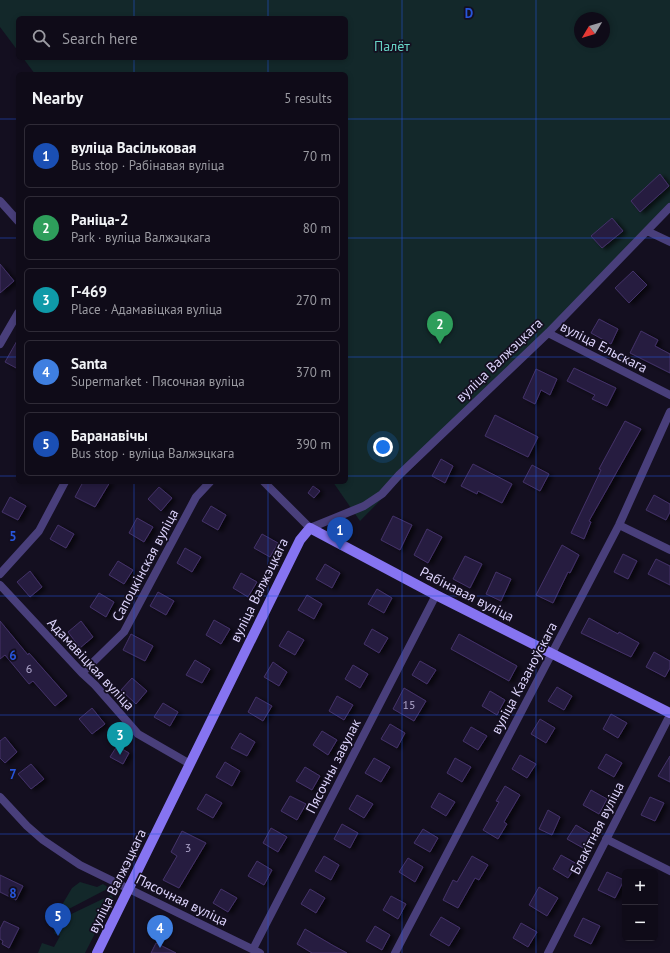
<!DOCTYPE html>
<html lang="en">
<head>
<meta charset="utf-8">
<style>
	body { margin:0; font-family:"PT Sans",sans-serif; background:#181421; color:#f1f3f6 }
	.controls { position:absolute; right:12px; bottom:12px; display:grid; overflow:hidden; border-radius:6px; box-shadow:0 2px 6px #0003 }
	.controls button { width:36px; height:36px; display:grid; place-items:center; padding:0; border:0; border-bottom:1px solid #2f2b37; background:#0f0b18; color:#f1f3f6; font:20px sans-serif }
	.compass { position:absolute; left:574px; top:12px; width:36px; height:36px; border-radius:50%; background:#0f0b18; box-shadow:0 2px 6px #0003; rotate:232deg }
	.you { position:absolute; left:383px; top:447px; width:14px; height:14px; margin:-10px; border:3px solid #fff; border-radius:50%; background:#1a73e8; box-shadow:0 0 0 6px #1a73e833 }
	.badge { display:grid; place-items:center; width:26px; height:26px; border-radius:50%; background:#7c3aed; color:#fff; font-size:13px; font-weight:700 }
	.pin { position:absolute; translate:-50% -33px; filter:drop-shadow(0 1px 2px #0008) }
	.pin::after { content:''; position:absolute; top:21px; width:14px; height:12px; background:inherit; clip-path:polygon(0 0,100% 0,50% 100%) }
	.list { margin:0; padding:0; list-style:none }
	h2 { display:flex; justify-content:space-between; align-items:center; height:52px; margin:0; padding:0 16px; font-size:17px }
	h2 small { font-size:13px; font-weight:400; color:#9b9ba2 }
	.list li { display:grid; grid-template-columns:26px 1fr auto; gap:12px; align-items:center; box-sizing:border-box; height:64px; margin:0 8px 8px; padding:0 8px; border:1px solid #2f2b37; border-radius:6px }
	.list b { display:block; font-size:15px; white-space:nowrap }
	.list p { margin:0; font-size:13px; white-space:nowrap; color:#9b9ba2 }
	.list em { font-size:13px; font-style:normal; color:#9b9ba2 }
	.icon { flex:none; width:22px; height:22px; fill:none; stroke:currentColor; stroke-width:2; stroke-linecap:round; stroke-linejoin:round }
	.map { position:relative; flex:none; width:670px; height:953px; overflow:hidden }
	.search { position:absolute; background:#0f0b18; box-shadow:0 2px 6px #0003; left:16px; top:16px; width:332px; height:44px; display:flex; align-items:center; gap:10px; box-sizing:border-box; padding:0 14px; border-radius:6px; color:#9b9ba2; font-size:15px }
	.panel { position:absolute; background:#0f0b18; box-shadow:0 2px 6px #0003; left:16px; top:72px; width:332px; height:412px; border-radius:6px }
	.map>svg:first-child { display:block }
	.green { fill:#13282a; fill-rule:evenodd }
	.building { fill:#281d3f; stroke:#433269; filter:url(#shadow) }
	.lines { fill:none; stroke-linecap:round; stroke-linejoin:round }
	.street { stroke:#493f7b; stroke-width:8 }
	.secondary { stroke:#8674f1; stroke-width:10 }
	.grid { fill:none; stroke:#2755da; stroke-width:1; stroke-opacity:0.55 }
	.labels { text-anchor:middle; stroke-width:3.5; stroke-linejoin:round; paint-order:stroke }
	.number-label { font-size:12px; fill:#afa6cc }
	.park-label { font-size:14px; fill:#67d3c5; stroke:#140f20 }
	.street-label { font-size:14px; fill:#dcd3fb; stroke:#140f20 }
	.grid-label { font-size:13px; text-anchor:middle; font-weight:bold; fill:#2755da; stroke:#140f20; stroke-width:3.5; stroke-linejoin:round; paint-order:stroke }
</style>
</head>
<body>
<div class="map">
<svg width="670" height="953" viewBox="0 0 670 953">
	<defs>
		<filter id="shadow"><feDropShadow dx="4" dy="2" stdDeviation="2" flood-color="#0009"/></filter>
	</defs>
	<rect width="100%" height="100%" fill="#140f20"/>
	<!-- green -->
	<path class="green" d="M0 0H670V206L360 521 333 482H346V74H35L23 58H346V18H18V51L0 27ZM580 18H604V42H580Z
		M80 882 97 887 103 884 109 888 63 912 59 910 72 888Z
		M111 895 113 898 85 953H38L42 943 54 947 60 936 54 933 63 918Z"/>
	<!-- building -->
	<path class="building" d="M660 174 669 186 640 212 631 201Z
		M612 218 623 231 602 248 591 236Z
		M0 264 14 281 0 293Z
		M633 271 647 285 629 303 615 288Z
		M599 319 618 329 611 344 591 333Z
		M641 331 658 340 655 346 670 354V373L630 353Z
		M18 339V369L5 362Z
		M574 368 616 388 607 406 592 399 595 395 567 381Z
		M536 369 557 379 550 395 541 390 535 404 523 398Z
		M495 415 538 437 528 457 485 436Z
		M625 421 641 429 589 521 591 522 584 539 571 533 601 470 599 469Z
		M441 459 453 466 445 483 432 476Z
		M473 464 512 484 502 503 478 491 477 494 461 486Z
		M532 465 549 474 540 491 523 482Z
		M83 482H110L95 507 75 497Z
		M313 486 320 491 314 498 308 493Z
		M159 487 172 498 161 511 148 499Z
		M654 495 670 504V512L666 520 646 510Z
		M10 497 26 506 18 520 2 512Z
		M211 506 226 515 218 530 202 521Z
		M393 516 412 525 400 550 381 540Z
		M137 518 153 527 144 542 129 533Z
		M58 525 74 534 66 548 50 539Z
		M427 529 442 537 428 563 414 555Z
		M262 534 278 543 270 557 254 548Z
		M562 545 579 555 570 573 568 572 553 603 536 595Z
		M185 548 201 557 192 572 177 563Z
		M623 554 637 561 628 579 614 572Z
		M465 556 482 564 470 588 453 579Z
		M656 559 670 566V585L648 574Z
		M118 561 133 570 124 584 109 575Z
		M325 564 340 573 332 588 316 579Z
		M30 571 42 587 30 597 17 582Z
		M496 572 511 579 501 601 486 594Z
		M241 573 257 582 248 597 233 588Z
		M377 589 392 598 384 613 368 604Z
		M158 592 174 601 166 615 150 606Z
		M99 593 114 602 106 617 90 607Z
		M307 595 322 604 314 619 298 610Z
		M589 618 618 634 619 632 639 643 631 657 581 633Z
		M214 620 230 629 221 644 206 635Z
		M0 621 28 655 29 653 67 696 55 706 33 681 29 684 5 655 0 659Z
		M81 621 93 637 80 648 68 632Z
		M372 629 388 638 379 653 364 644Z
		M288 631 304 640 295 655 279 646Z
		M131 634 153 646 145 661 123 650Z
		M459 634 517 666 509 681 451 649Z
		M654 652 670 661V668L665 677 646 667Z
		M195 660 210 669 202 683 186 675Z
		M420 661 436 670 427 684 412 675Z
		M273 662 287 672 279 686 264 677Z
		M353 665 368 674 360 688 345 679Z
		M132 678 147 691 136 704 121 690Z
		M557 687 572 696 564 710 548 701Z
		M404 688 426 701 414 721 393 709Z
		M490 691 505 700 497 715 482 706Z
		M337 696 353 705 344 720 329 711Z
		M256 697 272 706 263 721 248 712Z
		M163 703 178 712 170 726 154 717Z
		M92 708 105 724 92 734 79 719Z
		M611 714 627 723 618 738 603 729Z
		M540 719 555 728 546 743 531 734Z
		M390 724 405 733 397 748 381 739Z
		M471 727 487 736 478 750 463 741Z
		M322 731 337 740 328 755 313 745Z
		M240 733 255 742 247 756 231 748Z
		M5 737 17 752 5 763 0 758V741Z
		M117 746 129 753 123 764 110 757Z
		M606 754 622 763 614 777 598 768Z
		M520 755 536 764 527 778 512 769Z
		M670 756V782L658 776Z
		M374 758 390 767 381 782 365 773Z
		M455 758 471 767 462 782 447 773Z
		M225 762 240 771 232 786 216 777Z
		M31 764 44 779 31 789 18 774Z
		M305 767 320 776 312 790 296 781Z
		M505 786 520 795 504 822 507 824 498 839 483 830 499 802 496 801Z
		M591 790 607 799 599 814 583 805Z
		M439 793 455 802 446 816 431 807Z
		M206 794 222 803 213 818 197 809Z
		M357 795 373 804 364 818 349 809Z
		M290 796 306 804 297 820 281 811Z
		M650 797 664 803 655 821 641 815Z
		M548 810 560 817 552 835 539 829Z
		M342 824 358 833 350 848 334 839Z
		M576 825 591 834 583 848 567 839Z
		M271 828 287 837 278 852 263 843Z
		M423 829 438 838 430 852 414 843Z
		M182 831 206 843 179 888 163 880 177 856 171 852Z
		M561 855 577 864 568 878 553 869Z
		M324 856 339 865 331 880 315 871Z
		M472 856 488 865 479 880 475 878 458 908 443 900 453 880 457 882Z
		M408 858 423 867 415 882 399 872Z
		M257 861 272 870 264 885 248 876Z
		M607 872 624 880 615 898 598 890Z
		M0 875 23 886 16 900 0 892Z
		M539 887 558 898 547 916 529 905Z
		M221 889 237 898 228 912 213 903Z
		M310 889 325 898 316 913 301 904Z
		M391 896 406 904 398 919 383 910Z
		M441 917 460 928 449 946 430 935Z
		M583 918 600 926 591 944 574 936Z
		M4 921 19 928 9 948 2 944 3 941 0 939V929Z
		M521 923 537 932 528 947 513 938Z
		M375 926 390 935 382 950 366 941Z
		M305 929 334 946 347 953H312L297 944Z
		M156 943 176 953H151Z"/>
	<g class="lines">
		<!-- street -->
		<path class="street" d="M0 201 18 221
			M647 231 670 242
			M548 333 670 395
			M0 344 18 313
			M264 482 310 528 364 506 382 494 399 475 548 333 670 207
			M619 525 670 550
			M0 574 39 531 65 482
			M0 585 82 673 95 685 138 734 190 764
			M82 673 124 632 196 497 210 482
			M0 797 27 826 43 840 80 865 260 953
			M606 839 670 871
			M253 949 436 595
			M395 953 619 525 670 412
			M548 953 670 715"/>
		<!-- secondary -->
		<path class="secondary" d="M97 953 300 540 310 528 436 595 670 713"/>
	</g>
	<!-- grid -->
	<path class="grid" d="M134 0V18M268 0V18M402 0V953M536 0V953M134 58V74M268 58V74M0 119H18M346 119H670M0 238H18M346 238H670M0 357H18M346 357H670M0 476H18M346 476H670M134 482V953M268 482V953M0 596H670M0 715H670M0 834H670"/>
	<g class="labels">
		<!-- number labels -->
		<g class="number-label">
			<text x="29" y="673">6</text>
			<text x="409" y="709">15</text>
			<text x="188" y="852">3</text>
		</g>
		<!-- park labels -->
		<g class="park-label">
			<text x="392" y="51">Палёт</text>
		</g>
		<!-- street labels -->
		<g class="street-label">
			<text transform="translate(604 347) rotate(27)" y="5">вуліца Ельскага</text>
			<text transform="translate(499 360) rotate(-44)" y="5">вуліца Валжэцкага</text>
			<text transform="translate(145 565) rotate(-62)" y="5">Сапоцкінская вуліца</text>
			<text transform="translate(259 590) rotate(-64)" y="5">вуліца Валжэцкага</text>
			<text transform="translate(467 594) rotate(27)" y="5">Рабінавая вуліца</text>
			<text transform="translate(91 664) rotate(47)" y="5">Адамавіцкая вуліца</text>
			<text transform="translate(524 678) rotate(-62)" y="5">вуліца Казаноўскага</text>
			<text transform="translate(333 766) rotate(-63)" y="5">Пясочны завулак</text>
			<text transform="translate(597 828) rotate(-63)" y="5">Блакітная вуліца</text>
			<text transform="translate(117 881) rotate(-64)" y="5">вуліца Валжэцкага</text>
			<text transform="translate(182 900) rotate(26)" y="5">Пясочная вуліца</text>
		</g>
	</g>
	<g class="grid-label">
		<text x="469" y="18">D</text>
		<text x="13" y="541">5</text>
		<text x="13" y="660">6</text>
		<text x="13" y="779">7</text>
		<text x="13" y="898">8</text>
	</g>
</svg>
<div class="controls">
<button>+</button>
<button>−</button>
</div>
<svg class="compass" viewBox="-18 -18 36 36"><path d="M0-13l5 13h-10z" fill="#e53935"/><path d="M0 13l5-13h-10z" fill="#9b9ba2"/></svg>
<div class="you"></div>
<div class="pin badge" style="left:340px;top:550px;background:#1a4fb4">1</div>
<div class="pin badge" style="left:440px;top:344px;background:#2e9e5b">2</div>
<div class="pin badge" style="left:120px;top:755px;background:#0f9aa8">3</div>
<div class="pin badge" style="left:160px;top:948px;background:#3f7fe0">4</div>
<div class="pin badge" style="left:58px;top:936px;background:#1a4fb4">5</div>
<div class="search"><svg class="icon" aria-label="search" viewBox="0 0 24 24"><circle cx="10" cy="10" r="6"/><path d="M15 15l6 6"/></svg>Search here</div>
<section class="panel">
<h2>Nearby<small>5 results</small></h2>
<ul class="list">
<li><span class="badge" style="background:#1a4fb4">1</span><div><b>вуліца Васільковая</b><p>Bus stop · Рабінавая вуліца</p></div><em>70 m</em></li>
<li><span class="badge" style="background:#2e9e5b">2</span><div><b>Раніца-2</b><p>Park · вуліца Валжэцкага</p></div><em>80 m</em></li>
<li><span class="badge" style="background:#0f9aa8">3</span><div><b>Г-469</b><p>Place · Адамавіцкая вуліца</p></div><em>270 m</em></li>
<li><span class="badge" style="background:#3f7fe0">4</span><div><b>Santa</b><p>Supermarket · Пясочная вуліца</p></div><em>370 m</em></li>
<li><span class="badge" style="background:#1a4fb4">5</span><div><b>Баранавічы</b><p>Bus stop · вуліца Валжэцкага</p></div><em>390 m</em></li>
</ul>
</section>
</div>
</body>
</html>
